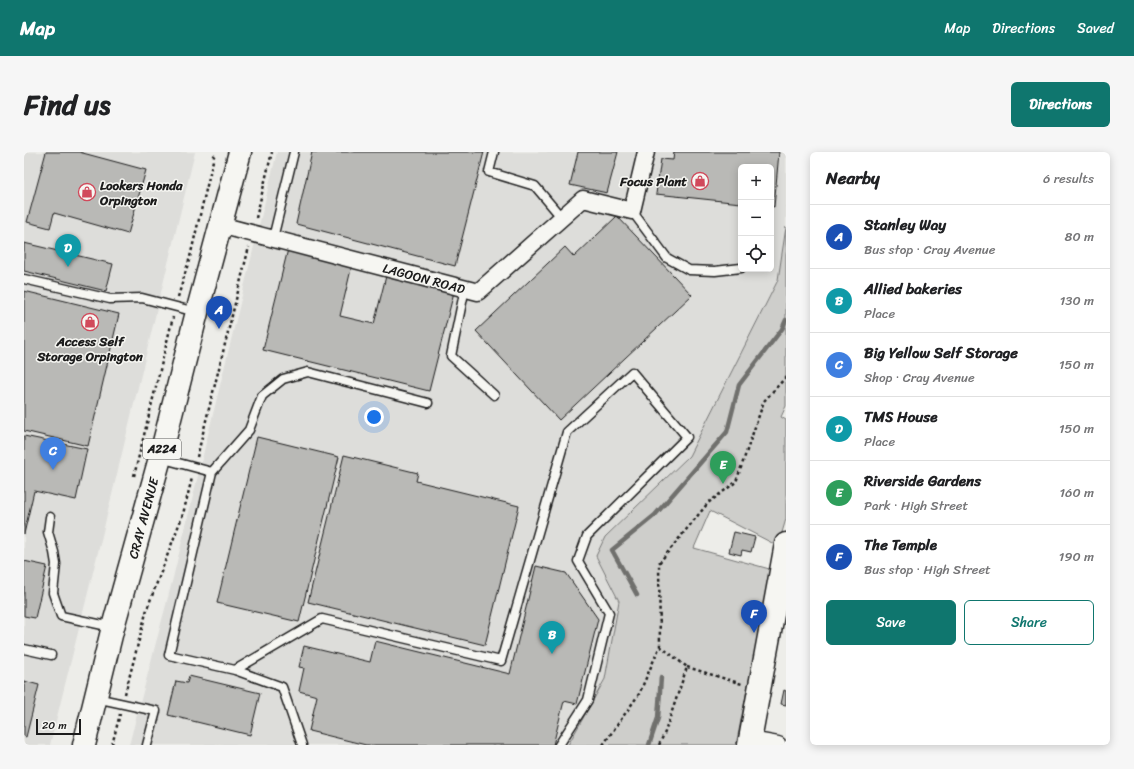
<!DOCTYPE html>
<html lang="en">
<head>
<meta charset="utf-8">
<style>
	body { margin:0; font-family:Sriracha,sans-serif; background:#f6f6f6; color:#202124 }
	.controls { position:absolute; right:12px; top:12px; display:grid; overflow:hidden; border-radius:6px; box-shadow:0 2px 10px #0003 }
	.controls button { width:36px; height:36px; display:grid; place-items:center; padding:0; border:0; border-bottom:1px solid #e0e0e0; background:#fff; color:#202124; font:20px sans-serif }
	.scale { position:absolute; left:12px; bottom:10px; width:45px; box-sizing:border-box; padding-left:4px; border:2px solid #1c1c1c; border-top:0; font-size:11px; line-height:14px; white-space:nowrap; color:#1c1c1c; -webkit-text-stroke:3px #f6f6f2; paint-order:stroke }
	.you { position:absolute; left:350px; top:265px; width:14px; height:14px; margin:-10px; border:3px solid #fff; border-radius:50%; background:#1a73e8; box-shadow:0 0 0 6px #1a73e833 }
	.badge { display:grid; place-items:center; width:26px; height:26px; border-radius:50%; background:#0f766e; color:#fff; font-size:13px; font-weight:700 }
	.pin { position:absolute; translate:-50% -33px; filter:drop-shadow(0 1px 2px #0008) }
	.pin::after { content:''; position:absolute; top:21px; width:14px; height:12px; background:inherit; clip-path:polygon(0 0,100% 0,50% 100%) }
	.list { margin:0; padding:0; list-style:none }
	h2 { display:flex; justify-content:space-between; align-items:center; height:52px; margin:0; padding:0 16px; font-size:17px }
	h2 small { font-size:13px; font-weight:400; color:#757577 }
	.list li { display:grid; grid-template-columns:26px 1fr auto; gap:12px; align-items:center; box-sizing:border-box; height:64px; padding:0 16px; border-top:1px solid #e0e0e0 }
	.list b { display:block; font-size:15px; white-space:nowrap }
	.list p { margin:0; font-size:13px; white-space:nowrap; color:#757577 }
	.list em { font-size:13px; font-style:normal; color:#757577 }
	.actions { display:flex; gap:8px; padding:12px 16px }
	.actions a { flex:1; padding:9px 0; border:1px solid #0f766e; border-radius:6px; text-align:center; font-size:14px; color:#0f766e }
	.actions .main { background:#0f766e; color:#fff }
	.icon { flex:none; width:22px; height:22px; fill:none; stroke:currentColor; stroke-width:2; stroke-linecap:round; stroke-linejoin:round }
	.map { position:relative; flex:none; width:762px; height:593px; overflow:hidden; border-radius:6px }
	header { display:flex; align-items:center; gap:24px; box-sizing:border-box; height:56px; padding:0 20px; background:#0f766e; color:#fff }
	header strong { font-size:19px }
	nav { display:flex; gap:22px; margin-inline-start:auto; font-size:14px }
	.intro { display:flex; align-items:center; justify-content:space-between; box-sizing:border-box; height:96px; padding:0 24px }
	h1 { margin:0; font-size:28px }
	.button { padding:10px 18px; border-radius:6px; background:#0f766e; color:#fff; font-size:14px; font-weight:700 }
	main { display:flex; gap:24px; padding:0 24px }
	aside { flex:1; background:#fff; border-radius:6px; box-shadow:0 2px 10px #0003 }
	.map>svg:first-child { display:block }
	.built { fill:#ddddda; fill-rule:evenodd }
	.green { fill:#cececb; stroke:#757574 }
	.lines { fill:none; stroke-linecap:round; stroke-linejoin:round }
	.stream { stroke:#6f6f6d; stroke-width:4.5 }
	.building { fill:#b9b9b6; stroke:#1c1c1c }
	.lane-casing { stroke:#1c1c1c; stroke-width:11 }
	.street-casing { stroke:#1c1c1c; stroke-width:19 }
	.secondary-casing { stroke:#1c1c1c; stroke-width:25 }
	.primary-casing { stroke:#1c1c1c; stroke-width:25 }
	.path { stroke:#1c1c1c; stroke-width:2.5; stroke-dasharray:3 3; stroke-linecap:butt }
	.lane { stroke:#f6f6f2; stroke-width:8 }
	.street { stroke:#f6f6f2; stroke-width:16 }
	.secondary { stroke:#f6f6f2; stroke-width:22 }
	.primary { stroke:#f6f6f2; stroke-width:22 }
	.labels { text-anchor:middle; stroke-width:3; stroke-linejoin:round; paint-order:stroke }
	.shield { fill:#f6f6f2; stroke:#5d5d5c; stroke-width:1 }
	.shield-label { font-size:12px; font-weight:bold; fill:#1c1c1c }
	.poi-label { font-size:13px; font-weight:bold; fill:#1c1c1c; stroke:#f6f6f2; text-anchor:end }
	.street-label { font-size:13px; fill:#1c1c1c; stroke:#f6f6f2 }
</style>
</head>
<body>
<header>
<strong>Map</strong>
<nav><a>Map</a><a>Directions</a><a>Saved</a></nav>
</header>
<div class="intro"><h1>Find us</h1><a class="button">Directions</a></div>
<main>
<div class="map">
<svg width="762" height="593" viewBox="0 0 762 593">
	<rect width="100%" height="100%" fill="#edede9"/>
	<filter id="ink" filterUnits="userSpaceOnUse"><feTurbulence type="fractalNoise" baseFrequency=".025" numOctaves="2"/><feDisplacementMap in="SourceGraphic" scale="8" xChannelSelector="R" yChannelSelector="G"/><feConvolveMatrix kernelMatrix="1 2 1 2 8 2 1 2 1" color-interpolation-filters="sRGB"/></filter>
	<g filter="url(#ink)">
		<!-- built -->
		<path class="built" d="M0 0H171L77 388 26 593H0Z
			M253 0H762V75L754 128 665 304 581 385 572 404 595 449 581 527 544 593H105L148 430ZM717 15H747V117H717Z"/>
		<!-- green -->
		<path class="green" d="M762 75V254L757 265 762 268V367L754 394 686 359 670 396 749 418 725 528 712 593H544L581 527 595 449 572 404 581 385 665 304 754 128Z"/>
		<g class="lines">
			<!-- stream -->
			<path class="stream" d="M613 443 588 398 631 363 703 280 715 233 758 177 762 168
				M625 593 634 566 637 525"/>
		</g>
		<!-- building -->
		<path class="building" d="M22 0H55L122 18 104 82 30 61 26 76 3 70Z
			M288 0H460L431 114 272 72Z
			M554 0H594L583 41 546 33Z
			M650 0H755L750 55 747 54V15H717V51L632 42 637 7 649 8Z
			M593 64 668 143 535 268 452 179 541 95 550 105Z
			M0 91 89 112 82 139 0 119Z
			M264 97 328 113 316 164 350 172 362 124 430 140 405 239 239 198Z
			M0 139 95 162 64 294 0 279Z
			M0 284 63 297 52 348 10 339 0 382Z
			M233 285 315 305 275 470 193 451Z
			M320 303 394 321 392 329 495 354 461 493 284 450Z
			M710 380 731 385 727 400 718 398 717 403 705 400Z
			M0 409 23 414 11 466 0 464Z
			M512 414 542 421 574 467 553 552 540 549 529 593H342L285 579 293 544 275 539 280 516 275 515 280 494 346 510 351 489 486 522Z
			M165 524 236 541 226 583 144 563 152 529 163 531Z
			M0 529 15 533 2 585 0 584Z
			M760 538 762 539V553L757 552Z"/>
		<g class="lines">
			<!-- lane casing -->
			<g class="lane-casing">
				<path id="lane" d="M470 0 465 20 511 34 538 66
					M608 59 643 106 665 118 691 119 717 116
					M249 86 270 0
					M0 127 86 147 118 146 172 160
					M441 136 427 204 470 243
					M136 306 188 320 145 503 211 518 258 535 278 593
					M188 320 225 278 238 244 259 227 284 220 404 251
					M26 365 24 380 30 400 32 412 29 441 37 464 88 475
					M0 497 27 503
					M211 518 298 467 477 509 543 280 608 220 663 285 563 384 554 409 585 461 564 548 535 593
					M72 546 132 559 123 593"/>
			</g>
			<!-- street casing -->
			<g class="street-casing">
				<path id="street" d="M196 73 454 140 559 47 608 59 622 0
					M726 588 754 593"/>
			</g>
			<!-- secondary casing -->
			<g class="secondary-casing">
				<path id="secondary" d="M725 593 762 392"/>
			</g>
			<!-- primary casing -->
			<g class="primary-casing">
				<path id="primary" d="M60 593 89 475 136 306 171 168 216 0"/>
			</g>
			<!-- path -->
			<path class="path" d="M232 66 248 0
				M154 145 166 105 191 0
				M173 305 225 95
				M110 324 149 165
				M663 515 718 532
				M101 542 123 457 159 362 168 326
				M88 593 96 562
				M579 593 615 542 636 494 635 411 684 351 712 330 740 249 762 225
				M635 593 641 580 663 515 636 494"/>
			<!-- lane -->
			<use href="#lane" class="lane"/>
			<!-- street -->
			<use href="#street" class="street"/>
			<!-- secondary -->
			<use href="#secondary" class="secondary"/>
			<!-- primary -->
			<use href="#primary" class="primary"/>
		</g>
	</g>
	<!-- icons -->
	<defs>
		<g id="shop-ring" transform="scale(0.9)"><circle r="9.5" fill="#f6f6f2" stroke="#d1495b" stroke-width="1.5"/><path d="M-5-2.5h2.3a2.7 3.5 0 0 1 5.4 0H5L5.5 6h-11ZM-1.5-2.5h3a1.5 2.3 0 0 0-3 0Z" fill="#d1495b"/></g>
	</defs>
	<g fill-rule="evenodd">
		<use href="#shop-ring" x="676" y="29"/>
		<use href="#shop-ring" x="63" y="40"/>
		<use href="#shop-ring" x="66" y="170"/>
	</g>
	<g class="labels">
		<!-- shield labels -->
		<rect class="shield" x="119" y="287" width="38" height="20" rx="3"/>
		<g class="shield-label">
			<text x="138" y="301">A224</text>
		</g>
		<!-- poi labels -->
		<g class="poi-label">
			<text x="663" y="34">Focus Plant</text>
			<text x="76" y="38" text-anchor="start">Lookers Honda<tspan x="76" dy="15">Orpington</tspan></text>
			<text x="66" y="194" text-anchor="middle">Access Self<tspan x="66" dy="15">Storage Orpington</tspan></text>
		</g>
		<!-- street labels -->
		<g class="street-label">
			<text transform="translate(400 126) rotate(15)" y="5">LAGOON ROAD</text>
			<text transform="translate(119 366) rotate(-75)" y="5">CRAY AVENUE</text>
		</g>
	</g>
</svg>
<div class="controls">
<button>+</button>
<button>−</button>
<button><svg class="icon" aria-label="locate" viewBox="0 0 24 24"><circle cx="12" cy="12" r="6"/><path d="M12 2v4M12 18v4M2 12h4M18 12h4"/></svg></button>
</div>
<div class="scale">20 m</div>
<div class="you"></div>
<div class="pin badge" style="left:195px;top:177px;background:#1a4fb4">A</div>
<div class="pin badge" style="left:528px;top:502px;background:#0f9aa8">B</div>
<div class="pin badge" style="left:29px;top:318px;background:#3f7fe0">C</div>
<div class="pin badge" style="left:44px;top:115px;background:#0f9aa8">D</div>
<div class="pin badge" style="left:699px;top:332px;background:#2e9e5b">E</div>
<div class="pin badge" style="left:730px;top:481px;background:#1a4fb4">F</div>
</div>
<aside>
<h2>Nearby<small>6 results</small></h2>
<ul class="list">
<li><span class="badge" style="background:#1a4fb4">A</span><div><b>Stanley Way</b><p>Bus stop · Cray Avenue</p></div><em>80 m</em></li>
<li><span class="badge" style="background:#0f9aa8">B</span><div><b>Allied bakeries</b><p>Place</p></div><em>130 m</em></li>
<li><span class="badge" style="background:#3f7fe0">C</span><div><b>Big Yellow Self Storage</b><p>Shop · Cray Avenue</p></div><em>150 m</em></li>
<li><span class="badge" style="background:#0f9aa8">D</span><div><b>TMS House</b><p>Place</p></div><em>150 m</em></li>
<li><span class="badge" style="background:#2e9e5b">E</span><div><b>Riverside Gardens</b><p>Park · High Street</p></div><em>160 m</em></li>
<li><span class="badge" style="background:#1a4fb4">F</span><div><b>The Temple</b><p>Bus stop · High Street</p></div><em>190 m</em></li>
</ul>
<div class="actions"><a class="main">Save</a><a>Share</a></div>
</aside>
</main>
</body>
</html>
